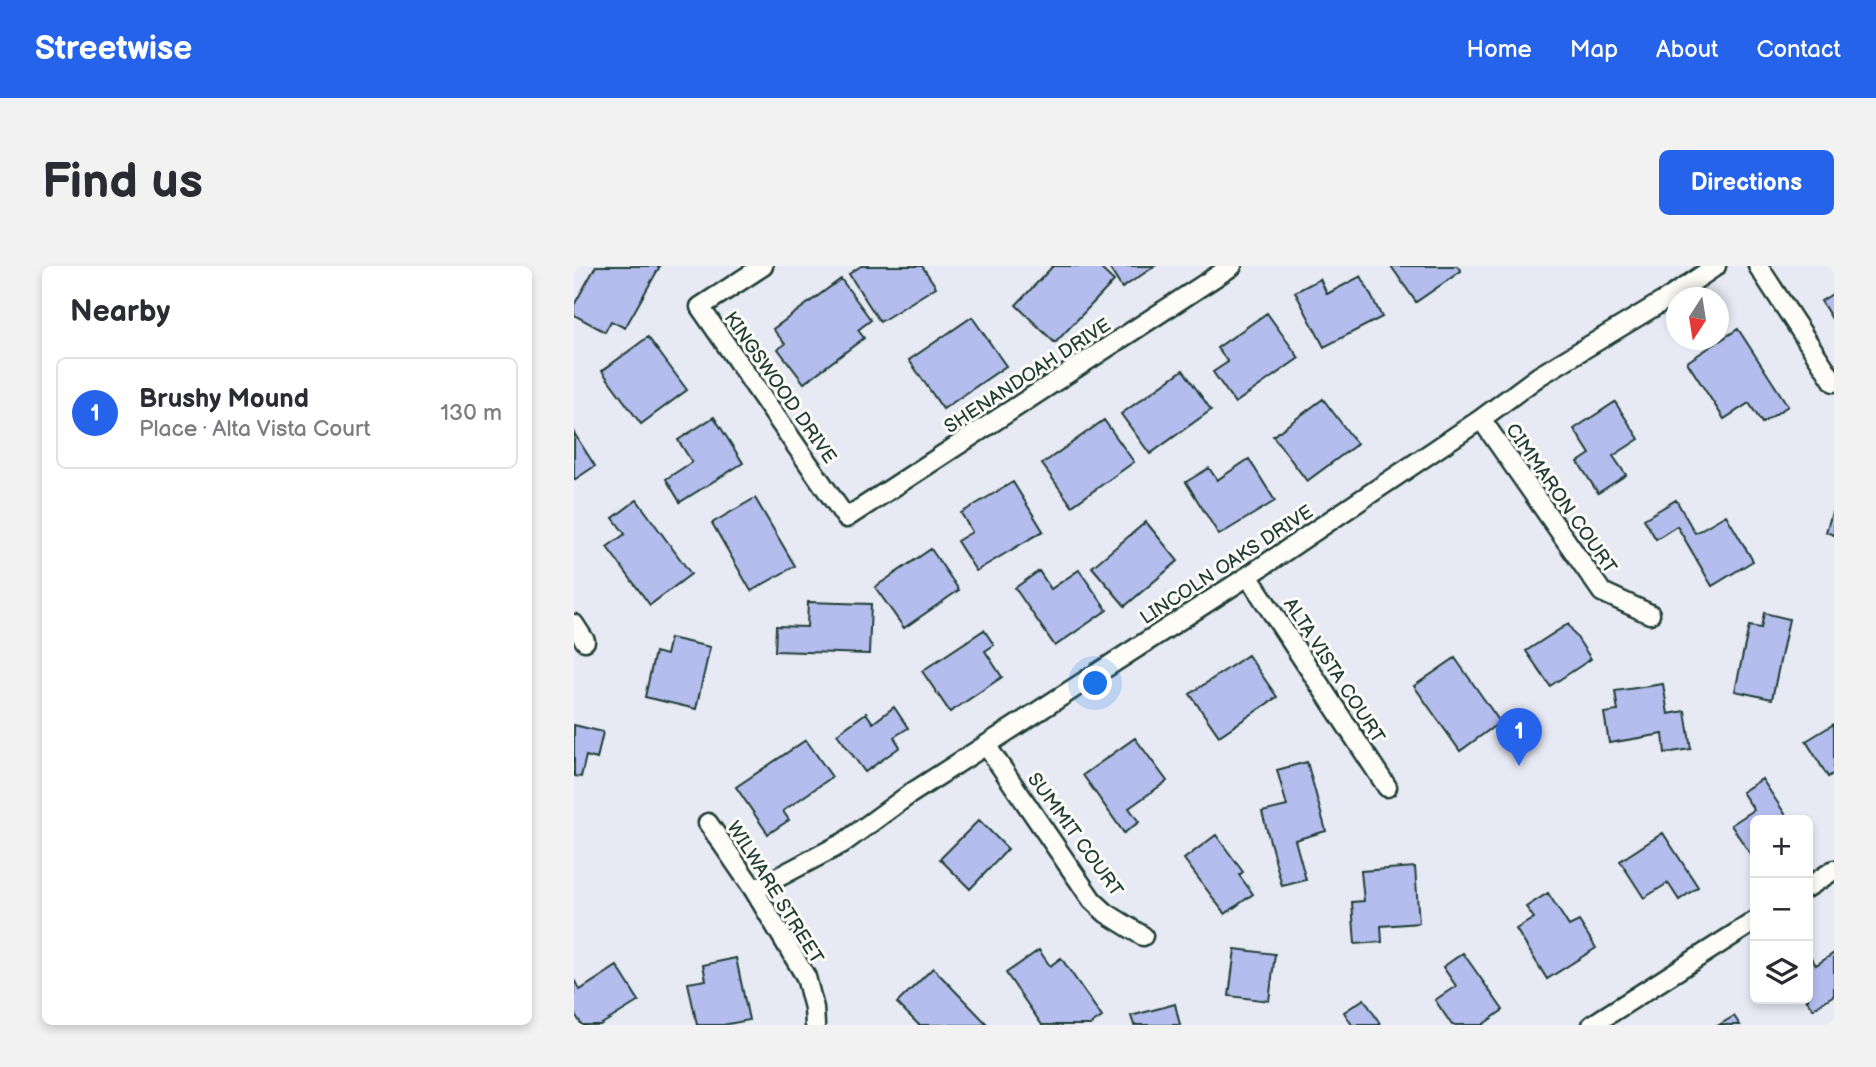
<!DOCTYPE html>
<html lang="en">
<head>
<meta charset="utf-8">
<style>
	body { margin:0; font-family:"Balsamiq Sans",sans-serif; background:#f2f2f3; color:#2b2b33 }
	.controls { position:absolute; right:21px; bottom:21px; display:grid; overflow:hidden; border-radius:10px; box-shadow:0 4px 10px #0003 }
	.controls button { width:63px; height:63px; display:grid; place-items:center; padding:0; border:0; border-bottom:2px solid #e1e1e2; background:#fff; color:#2b2b33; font:35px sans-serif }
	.compass { position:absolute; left:1092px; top:21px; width:63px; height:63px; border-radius:50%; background:#fff; box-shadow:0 4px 10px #0003; rotate:192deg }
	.you { position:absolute; left:522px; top:418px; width:24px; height:24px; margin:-18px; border:5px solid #fff; border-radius:50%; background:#1a73e8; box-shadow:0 0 0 10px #1a73e833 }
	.badge { display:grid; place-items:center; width:46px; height:46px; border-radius:50%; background:#2563eb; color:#fff; font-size:23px; font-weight:700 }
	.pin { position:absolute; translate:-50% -58px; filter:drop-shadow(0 2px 4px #0008) }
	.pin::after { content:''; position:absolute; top:37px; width:24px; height:21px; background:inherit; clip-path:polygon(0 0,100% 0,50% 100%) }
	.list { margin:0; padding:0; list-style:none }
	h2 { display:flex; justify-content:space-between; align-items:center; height:91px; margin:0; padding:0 28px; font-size:30px }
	h2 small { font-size:23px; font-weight:400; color:#7c7c81 }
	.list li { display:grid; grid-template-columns:46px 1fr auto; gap:21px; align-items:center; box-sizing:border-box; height:112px; margin:0 14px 14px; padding:0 14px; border:2px solid #e1e1e2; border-radius:10px }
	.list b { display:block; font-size:26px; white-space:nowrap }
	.list p { margin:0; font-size:23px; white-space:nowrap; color:#7c7c81 }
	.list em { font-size:23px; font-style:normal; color:#7c7c81 }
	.icon { flex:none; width:38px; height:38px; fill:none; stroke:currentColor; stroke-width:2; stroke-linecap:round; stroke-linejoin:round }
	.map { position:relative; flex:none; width:1260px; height:759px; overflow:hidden; border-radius:10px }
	header { display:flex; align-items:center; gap:42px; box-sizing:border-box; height:98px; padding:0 35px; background:#2563eb; color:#fff }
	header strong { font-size:33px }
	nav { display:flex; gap:38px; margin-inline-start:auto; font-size:24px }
	.intro { display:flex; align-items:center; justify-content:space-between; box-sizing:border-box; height:168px; padding:0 42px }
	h1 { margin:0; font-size:49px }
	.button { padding:18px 32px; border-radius:10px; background:#2563eb; color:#fff; font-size:24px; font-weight:700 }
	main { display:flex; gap:42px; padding:0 42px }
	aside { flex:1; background:#fff; border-radius:10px; box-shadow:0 4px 10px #0003 }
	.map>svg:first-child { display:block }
	.building { fill:#b4bdee; stroke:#1f3d34; stroke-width:2 }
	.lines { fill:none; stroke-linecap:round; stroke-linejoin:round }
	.minor-casing { stroke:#1f3d34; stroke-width:23 }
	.minor { stroke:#fdfcf7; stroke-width:18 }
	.labels { text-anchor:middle; stroke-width:6; stroke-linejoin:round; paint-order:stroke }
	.street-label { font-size:19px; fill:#1f3d34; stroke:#fdfcf7 }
</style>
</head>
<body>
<header>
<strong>Streetwise</strong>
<nav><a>Home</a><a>Map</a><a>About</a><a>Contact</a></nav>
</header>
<div class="intro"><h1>Find us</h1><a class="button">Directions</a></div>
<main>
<aside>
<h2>Nearby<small></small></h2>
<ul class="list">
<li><span class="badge">1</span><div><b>Brushy Mound</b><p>Place · Alta Vista Court</p></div><em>130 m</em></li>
</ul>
</aside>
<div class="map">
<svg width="1260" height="759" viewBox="0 0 1260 759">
	<rect width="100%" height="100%" fill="#e7e9f4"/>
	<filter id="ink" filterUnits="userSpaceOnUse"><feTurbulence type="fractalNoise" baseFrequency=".0143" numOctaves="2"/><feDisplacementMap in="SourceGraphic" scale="14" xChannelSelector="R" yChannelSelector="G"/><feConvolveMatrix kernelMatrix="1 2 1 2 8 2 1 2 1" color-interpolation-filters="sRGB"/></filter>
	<g filter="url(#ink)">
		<!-- building -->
		<path class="building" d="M22 0H86L51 62 37 55 31 66 0 49V39Z
			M287 0H348L362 21 306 56 275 8Z
			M479 0H524L540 15 481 77 442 39Z
			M534 0H581L548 22Z
			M817 0H883L887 5 842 36Z
			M787 10 808 51 750 81 721 26 746 13 753 28Z
			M267 13 297 54 284 64 290 72 230 117 204 83 211 78 199 63Z
			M1260 27V56L1247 35Z
			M693 47 725 92 661 137 639 106 654 96 643 82Z
			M398 51 432 100 369 143 335 94Z
			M1164 63 1214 140 1188 157 1175 137 1150 153 1113 96Z
			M74 71 113 124 67 158 28 105Z
			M609 104 637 144 576 188 547 148Z
			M749 133 783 178 733 215 699 170Z
			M1041 136 1065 173 1039 190 1052 209 1024 227 1004 196 1016 188 1000 163Z
			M140 151 169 197 106 236 92 213 118 196 104 174Z
			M530 154 560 196 498 240 468 198Z
			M0 167 21 200 0 214Z
			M675 193 701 235 645 269 612 216 635 202 643 214Z
			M439 216 469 265 402 305 383 275 398 266 387 247Z
			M181 232 221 300 177 325 138 257Z
			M63 234 117 308 76 339 33 281 51 268 39 252Z
			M1102 234 1121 267 1152 249 1179 295 1138 320 1103 260 1082 273 1070 253Z
			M1260 240V269L1252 266Z
			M572 256 604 295 551 340 518 301Z
			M357 283 385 324 330 362 301 321Z
			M505 304 533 344 481 380 441 322 465 305 477 323Z
			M234 336 297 338 295 388 201 385 202 360 233 361Z
			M1190 347 1215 353 1198 433 1161 425 1175 360 1187 362Z
			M994 358 1017 393 976 420 952 385Z
			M410 364 420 379 411 385 428 411 376 446 348 405Z
			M96 372 136 381 122 443 71 431 81 386 92 389Z
			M674 389 703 431 645 470 616 428Z
			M881 392 926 456 886 485 840 420Z
			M1089 418 1094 448 1111 445 1117 483 1091 487 1089 468 1035 477 1030 447 1044 445 1041 425Z
			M320 441 334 462 320 471 326 481 291 506 263 468 292 447 299 457Z
			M1260 458V507L1254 511 1232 475Z
			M0 459 29 466 23 493 12 490 7 511 0 510Z
			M561 472 593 515 555 542 565 556 550 567 509 509Z
			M232 474 258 511 209 545 215 554 194 568 162 521Z
			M733 496 752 565 721 574 732 614 708 620 688 546 713 540 703 504Z
			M1188 513 1215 554H1181V595L1157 559 1180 544 1168 526Z
			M405 554 434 583 396 623 366 593Z
			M1089 567 1124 621 1105 634 1094 617 1070 632 1046 595Z
			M642 569 669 606 665 609 679 628 651 648 610 593Z
			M841 601 845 657 807 660 808 676 781 678 778 636 790 635 787 605Z
			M974 627 995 660 1005 655 1022 682 973 713 942 663 960 652 952 641Z
			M661 683 701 688 695 735 655 730Z
			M465 684 476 700 487 692 528 751 516 759H468L432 707Z
			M889 687 929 744 908 759H878L861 734 882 720 869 701Z
			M1234 687 1242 699 1260 687V729L1239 743 1232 733H1234Z
			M162 692 175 754 149 759H123L114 717 132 714 129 699Z
			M43 700 65 735 26 759H8L0 747V714L6 724Z
			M359 702 414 759H345L323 737Z
			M790 733 807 759H778L770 746Z
			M601 738 606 759H560L557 750Z
			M1160 750 1166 759H1145Z"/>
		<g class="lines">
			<!-- minor casing -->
			<g class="minor-casing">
				<path id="minor" d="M189 0 126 41 272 252 658 0
					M1184 0 1260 116
					M907 153 1028 326 1076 348
					M674 310 813 521
					M0 358 11 375
					M412 479 518 634 532 647 569 670
					M134 557 180 624 232 711 240 742 241 759
					M1234 621 1260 604
					M180 624 269 577 336 528 674 310 907 153 965 110 1096 31 1142 0
					M1018 759 1181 655"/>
			</g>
			<!-- minor -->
			<use href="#minor" class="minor"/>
		</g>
	</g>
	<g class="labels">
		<!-- street labels -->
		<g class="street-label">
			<text transform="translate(453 109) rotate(-33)" y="7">SHENANDOAH DRIVE</text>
			<text transform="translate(207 121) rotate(55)" y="7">KINGSWOOD DRIVE</text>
			<text transform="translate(988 232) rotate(55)" y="7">CIMMARON COURT</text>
			<text transform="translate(652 298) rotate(-33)" y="7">LINCOLN OAKS DRIVE</text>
			<text transform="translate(761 404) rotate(57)" y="7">ALTA VISTA COURT</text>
			<text transform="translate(502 568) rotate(54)" y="7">SUMMIT COURT</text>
			<text transform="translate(202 626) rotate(58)" y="7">WILWARE STREET</text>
		</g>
	</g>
</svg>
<div class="controls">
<button>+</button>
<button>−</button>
<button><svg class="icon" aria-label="layers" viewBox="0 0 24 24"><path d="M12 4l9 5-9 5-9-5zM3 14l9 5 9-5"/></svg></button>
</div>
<svg class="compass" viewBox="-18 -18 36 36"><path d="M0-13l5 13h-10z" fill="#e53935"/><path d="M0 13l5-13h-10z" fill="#7c7c81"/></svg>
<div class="you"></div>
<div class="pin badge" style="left:945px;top:500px">1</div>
</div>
</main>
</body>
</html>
